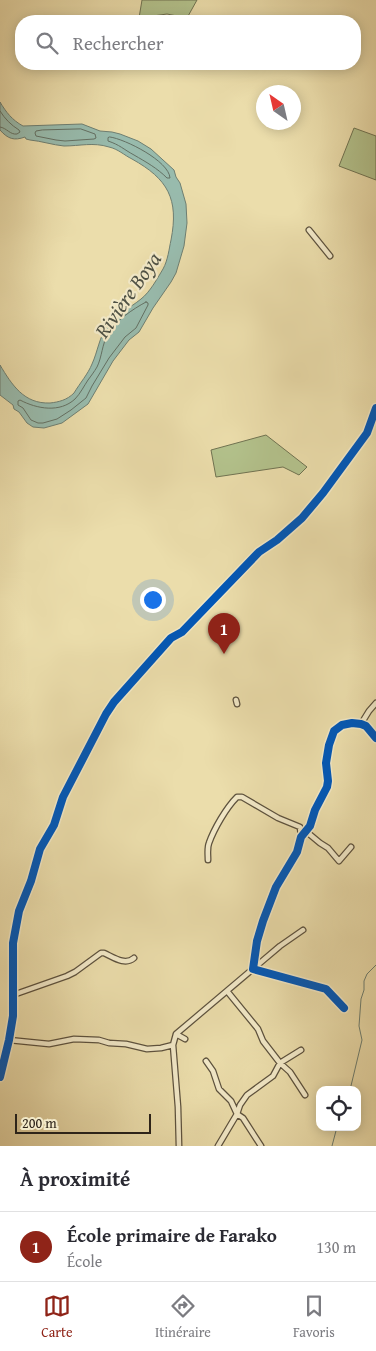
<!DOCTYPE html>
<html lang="fr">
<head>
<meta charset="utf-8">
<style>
	body { margin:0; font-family:"Gentium Book Plus",serif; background:#f2f2f3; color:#2b2b33 }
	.controls { position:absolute; right:15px; bottom:15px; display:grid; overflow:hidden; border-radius:10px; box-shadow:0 2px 12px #0003 }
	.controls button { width:45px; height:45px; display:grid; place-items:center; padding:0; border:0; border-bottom:1px solid #e1e1e2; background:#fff; color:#2b2b33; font:25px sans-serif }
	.compass { position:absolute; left:256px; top:85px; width:45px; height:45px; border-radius:50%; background:#fff; box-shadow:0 2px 12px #0003; rotate:326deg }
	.scale { position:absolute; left:15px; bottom:12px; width:136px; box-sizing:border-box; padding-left:5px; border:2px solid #2e2419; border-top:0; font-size:14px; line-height:18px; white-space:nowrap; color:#2e2419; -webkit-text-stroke:4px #f2e9c8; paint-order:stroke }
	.you { position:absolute; left:152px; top:599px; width:18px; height:18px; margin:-12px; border:4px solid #fff; border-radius:50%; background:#1a73e8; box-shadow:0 0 0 8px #1a73e833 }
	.badge { display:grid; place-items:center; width:32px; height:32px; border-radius:50%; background:#8f2418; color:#fff; font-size:16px; font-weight:700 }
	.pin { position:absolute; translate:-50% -41px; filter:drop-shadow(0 1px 2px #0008) }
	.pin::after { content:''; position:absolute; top:26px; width:18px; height:15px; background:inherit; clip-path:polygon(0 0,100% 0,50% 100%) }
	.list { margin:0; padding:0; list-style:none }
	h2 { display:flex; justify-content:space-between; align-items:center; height:65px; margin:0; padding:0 20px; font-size:21px }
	h2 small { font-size:16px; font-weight:400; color:#7c7c81 }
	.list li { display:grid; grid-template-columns:32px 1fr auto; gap:15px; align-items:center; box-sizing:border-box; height:70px; padding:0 20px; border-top:1px solid #e1e1e2 }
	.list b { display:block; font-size:19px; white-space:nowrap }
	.list p { margin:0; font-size:16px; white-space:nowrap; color:#7c7c81 }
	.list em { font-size:16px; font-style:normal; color:#7c7c81 }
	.icon { flex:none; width:28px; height:28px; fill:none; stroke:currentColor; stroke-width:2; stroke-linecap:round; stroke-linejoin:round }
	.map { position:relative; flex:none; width:376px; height:1146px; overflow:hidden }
	.search { position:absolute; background:#fff; box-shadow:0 2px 12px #0003; left:15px; right:15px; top:15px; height:55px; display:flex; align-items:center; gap:12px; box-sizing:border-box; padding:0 18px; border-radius:20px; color:#7c7c81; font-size:19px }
	.sheet { height:135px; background:#fff }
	nav { display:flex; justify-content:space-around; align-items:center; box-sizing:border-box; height:70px; border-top:1px solid #e1e1e2; background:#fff; font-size:14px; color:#7c7c81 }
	nav a { display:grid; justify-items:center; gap:2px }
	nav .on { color:#8f2418 }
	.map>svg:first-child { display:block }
	.green { fill:#b3c28c; stroke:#707352 }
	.water { fill:#98bbad; stroke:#6e7f72 }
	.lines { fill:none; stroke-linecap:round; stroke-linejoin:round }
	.shore { stroke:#637063; stroke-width:1 }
	.stream { stroke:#6e7f72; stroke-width:1 }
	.street-casing { stroke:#5d523e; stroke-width:7 }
	.street { stroke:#f2e9c8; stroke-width:4.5 }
	.cycleway-casing { stroke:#f2e9c8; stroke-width:11 }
	.cycleway { stroke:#0057b8; stroke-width:8 }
	.labels { text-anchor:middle; stroke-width:4.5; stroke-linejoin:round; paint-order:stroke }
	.water-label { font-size:21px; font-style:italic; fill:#4e5145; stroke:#f2e9c8 }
</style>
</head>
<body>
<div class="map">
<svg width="376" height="1146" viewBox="0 0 376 1146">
	<rect width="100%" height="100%" fill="#ebddab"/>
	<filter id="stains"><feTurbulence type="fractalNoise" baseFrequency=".004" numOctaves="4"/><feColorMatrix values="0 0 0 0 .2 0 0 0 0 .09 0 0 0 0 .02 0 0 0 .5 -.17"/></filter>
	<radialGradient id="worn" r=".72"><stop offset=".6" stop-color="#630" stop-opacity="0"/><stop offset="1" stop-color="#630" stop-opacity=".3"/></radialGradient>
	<!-- green -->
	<path class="green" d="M142 0H197L187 18 167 14 139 18Z
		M354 128 376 136V180L339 166Z
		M266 435 307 467 299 475 283 467 216 477 211 450Z"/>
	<!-- water -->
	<path class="water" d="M0 102C6 112 12 120 23 126L82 124 100 131 112 132 120 134 138 141 151 149 174 170 176 177 180 183 186 204 187 223 184 246 176 273 171 282 153 308 139 332 129 340 113 361 88 404 62 423 44 428 33 427 27 423 19 412 14 409 13 405 0 395V365C12 385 24 404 50 403 59 402 67 400 74 393 80 383 88 374 92 364 98 351 99 337 108 325 117 314 130 308 141 299 150 292 157 279 163 269 168 260 169 249 171 240 179 199 168 179 132 159 124 155 118 149 109 147 93 142 80 146 64 146 53 145 41 141 30 140L26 139 25 137C14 141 8 139 0 130Z"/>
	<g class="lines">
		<!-- shore -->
		<path class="shore" d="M0 111C5 119 11 125 19 130L20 132 17 134C10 135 7 128 0 127
			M81 129 95 134 96 138 94 139 65 141 56 140 36 136 35 133 36 131 42 130Z
			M110 137C125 139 169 161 170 178H167C157 168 146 162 134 155 123 149 120 145 108 141V138Z
			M146 302 148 303V305L136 328 125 337 109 358 92 386 86 398 71 410 57 419 43 423H38L31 420 23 408 18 405V401L20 400C37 409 60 413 75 399 80 394 84 386 88 380 91 376 94 372 97 367 102 357 102 344 108 334 115 321 133 309 146 302Z"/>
		<!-- stream -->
		<path class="stream" d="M350 1090 362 1040 359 1026 361 999 364 990V981L367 974 376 965
			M332 1146 337 1127"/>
		<!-- street casing -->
		<g class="street-casing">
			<path id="street" d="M309 230 330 256
				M236 700 237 704
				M361 724 369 711 376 703
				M208 860C208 854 207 848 209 843 214 829 226 808 237 797H242L278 818 300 827 301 837 308 833 320 843 328 848 339 861 351 847
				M227 991 258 1029 263 1041 280 1063 290 1072 305 1095
				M13 995 67 976 75 972 101 953H104C113 957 125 966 134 958
				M344 1008 326 989 253 969 257 941 263 921 276 887 297 852 301 837 310 826 315 810 327 787 328 781 326 763 329 745 334 731 342 725 352 723 361 724 366 726 376 738
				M176 1034 185 1039
				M9 1040 49 1044 74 1039 99 1040 109 1043 126 1044 147 1049 161 1048 173 1045
				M206 1061 213 1071 219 1089 231 1101 237 1114
				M0 1077 9 1040 13 1016V943L19 911 31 881 40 849 54 825 63 797 106 714 114 702 171 638 182 632 259 552 277 540 302 518 323 493 367 433 376 408
				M237 1114 240 1105 247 1095 273 1076 280 1063 301 1050
				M179 1146 178 1107 173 1045 176 1034 280 946 303 930
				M218 1146 237 1114 243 1118 261 1146"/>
		</g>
		<!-- street -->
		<use href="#street" class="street"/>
		<!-- cycleway casing -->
		<g class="cycleway-casing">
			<path id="cycleway" d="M344 1008 326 989 253 969 257 941 263 921 276 887 297 852 301 837 310 826 315 810 327 787 328 781 326 763 329 745 334 731 342 725 352 723 361 724 366 726 376 738
				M0 1077 9 1040 13 1016V943L19 911 31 881 40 849 54 825 63 797 106 714 114 702 171 638 182 632 259 552 277 540 302 518 323 493 367 433 376 408"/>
		</g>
		<!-- cycleway -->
		<use href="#cycleway" class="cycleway"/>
	</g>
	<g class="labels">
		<!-- water labels -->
		<g class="water-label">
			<text transform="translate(128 295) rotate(-55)" y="7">Rivière Boya</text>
		</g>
	</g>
	<rect width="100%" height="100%" filter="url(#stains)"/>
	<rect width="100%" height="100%" fill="url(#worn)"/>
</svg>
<div class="controls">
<button><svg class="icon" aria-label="locate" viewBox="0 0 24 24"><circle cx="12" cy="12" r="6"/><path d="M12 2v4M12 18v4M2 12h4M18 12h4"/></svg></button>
</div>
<svg class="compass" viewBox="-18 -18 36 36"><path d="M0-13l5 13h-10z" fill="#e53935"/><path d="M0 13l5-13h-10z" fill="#7c7c81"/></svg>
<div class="scale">200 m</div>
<div class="you"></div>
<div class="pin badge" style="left:224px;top:654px">1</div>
<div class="search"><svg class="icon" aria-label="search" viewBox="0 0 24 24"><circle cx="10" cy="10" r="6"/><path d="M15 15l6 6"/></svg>Rechercher</div>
</div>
<section class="sheet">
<h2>À proximité<small></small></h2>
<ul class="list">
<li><span class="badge">1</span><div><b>École primaire de Farako</b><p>École</p></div><em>130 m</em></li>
</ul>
</section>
<nav>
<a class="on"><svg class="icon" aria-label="map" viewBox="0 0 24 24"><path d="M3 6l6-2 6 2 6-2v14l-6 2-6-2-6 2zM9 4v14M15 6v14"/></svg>Carte</a>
<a><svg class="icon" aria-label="directions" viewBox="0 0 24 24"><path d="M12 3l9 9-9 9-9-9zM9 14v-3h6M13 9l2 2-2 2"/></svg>Itinéraire</a>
<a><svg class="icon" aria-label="saved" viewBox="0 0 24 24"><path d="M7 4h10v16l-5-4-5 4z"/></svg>Favoris</a>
</nav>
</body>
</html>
